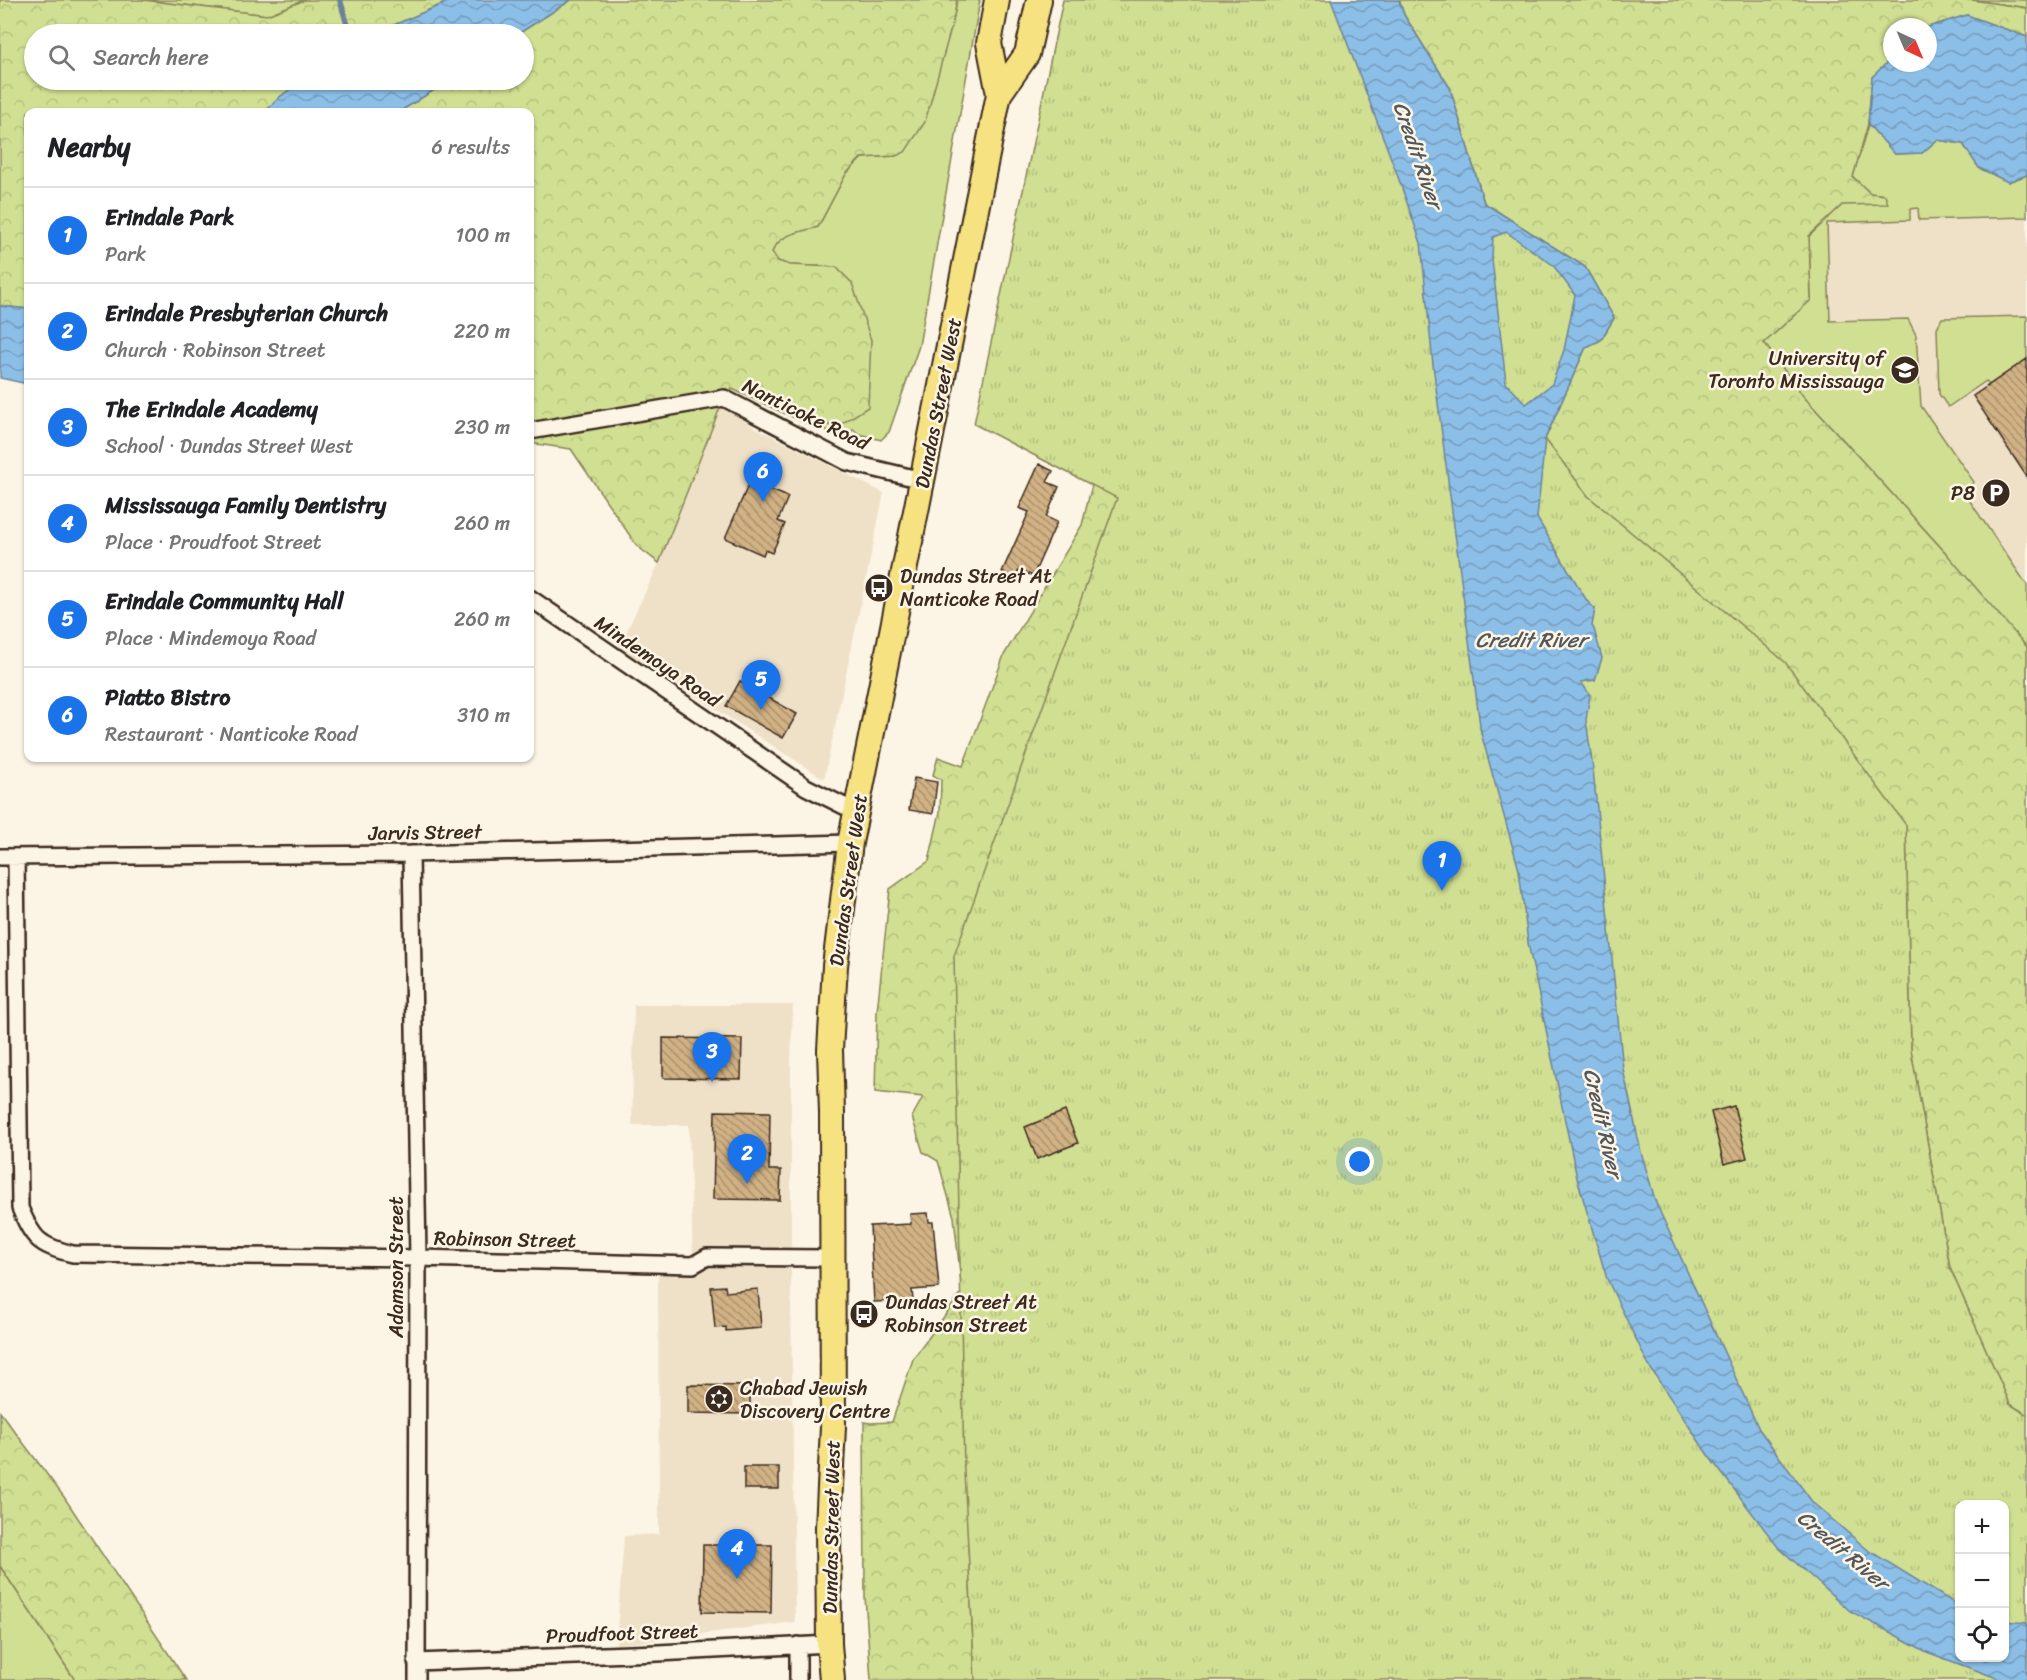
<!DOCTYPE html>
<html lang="en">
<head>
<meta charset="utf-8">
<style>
	body { margin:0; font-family:Sriracha,sans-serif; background:#f2f2f2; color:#202124 }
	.controls { position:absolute; right:18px; bottom:18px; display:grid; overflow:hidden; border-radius:12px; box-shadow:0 2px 4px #0004 }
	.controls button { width:54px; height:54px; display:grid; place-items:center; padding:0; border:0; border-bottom:2px solid #e0e0e0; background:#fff; color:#202124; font:30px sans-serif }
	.compass { position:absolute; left:1883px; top:18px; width:54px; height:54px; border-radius:50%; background:#fff; box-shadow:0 2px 4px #0004; rotate:136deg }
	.you { position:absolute; left:1360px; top:1162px; width:21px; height:21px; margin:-15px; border:4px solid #fff; border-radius:50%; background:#1a73e8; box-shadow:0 0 0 9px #1a73e833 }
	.badge { display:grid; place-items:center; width:39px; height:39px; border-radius:50%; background:#1a73e8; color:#fff; font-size:20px; font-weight:700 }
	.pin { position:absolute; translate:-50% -50px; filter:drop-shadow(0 2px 3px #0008) }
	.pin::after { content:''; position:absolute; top:32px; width:21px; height:18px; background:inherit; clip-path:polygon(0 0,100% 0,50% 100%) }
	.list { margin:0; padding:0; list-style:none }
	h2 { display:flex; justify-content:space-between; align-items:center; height:78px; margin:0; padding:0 24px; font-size:26px }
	h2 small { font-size:20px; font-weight:400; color:#757577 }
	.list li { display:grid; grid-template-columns:39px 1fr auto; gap:18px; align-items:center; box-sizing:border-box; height:96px; padding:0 24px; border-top:2px solid #e0e0e0 }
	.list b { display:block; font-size:22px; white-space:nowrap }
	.list p { margin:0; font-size:20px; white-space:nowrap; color:#757577 }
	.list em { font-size:20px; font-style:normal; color:#757577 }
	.icon { flex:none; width:33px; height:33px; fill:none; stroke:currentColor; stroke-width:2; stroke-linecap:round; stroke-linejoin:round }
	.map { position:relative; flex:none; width:2027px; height:1680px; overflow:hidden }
	.search { position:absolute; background:#fff; box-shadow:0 2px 4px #0004; left:24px; top:24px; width:510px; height:66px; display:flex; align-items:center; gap:15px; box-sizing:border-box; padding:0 21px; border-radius:33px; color:#757577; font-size:22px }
	.panel { position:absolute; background:#fff; box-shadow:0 2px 4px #0004; left:24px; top:108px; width:510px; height:654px; border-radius:12px }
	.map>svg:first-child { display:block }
	.built { fill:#efe1c8; fill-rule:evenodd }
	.grass { fill:#d1df92; stroke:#868458; stroke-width:1.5 }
	.forest { fill:url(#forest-crowns); stroke:#868458; stroke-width:1.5 }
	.park { fill:url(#park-tufts); stroke:#868458; stroke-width:1.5; fill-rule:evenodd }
	.water { fill:url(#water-waves); stroke:#6c8397; stroke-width:1.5; fill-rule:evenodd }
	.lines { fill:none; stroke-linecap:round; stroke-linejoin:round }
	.stream { stroke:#6c8397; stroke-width:6 }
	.building { fill:url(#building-back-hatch); stroke:#3b2a1e; stroke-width:1.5 }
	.street-casing { stroke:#3b2a1e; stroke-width:20 }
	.primary-casing { stroke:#3b2a1e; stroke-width:28 }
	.street { stroke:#fcf5e5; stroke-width:15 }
	.primary { stroke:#f6e281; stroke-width:24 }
	.labels { text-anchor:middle; stroke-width:5; stroke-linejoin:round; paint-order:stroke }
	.poi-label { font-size:20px; fill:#3b2a1e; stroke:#fcf5e5; text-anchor:start }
	.street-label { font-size:20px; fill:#3b2a1e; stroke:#fcf5e5 }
	.water-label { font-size:21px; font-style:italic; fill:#53575b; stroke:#fcf5e5 }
</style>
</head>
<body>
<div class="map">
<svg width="2027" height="1680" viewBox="0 0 2027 1680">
	<defs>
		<pattern id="forest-crowns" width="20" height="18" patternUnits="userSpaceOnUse" patternTransform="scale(1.5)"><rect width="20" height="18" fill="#d1df92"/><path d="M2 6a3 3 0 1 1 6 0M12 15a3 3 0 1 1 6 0" fill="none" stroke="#b4c07d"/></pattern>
		<pattern id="park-tufts" width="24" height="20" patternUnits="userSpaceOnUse" patternTransform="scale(1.5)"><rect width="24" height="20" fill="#d1df92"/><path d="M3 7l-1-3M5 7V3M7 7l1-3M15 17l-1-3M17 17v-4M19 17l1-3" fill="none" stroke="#b4c07d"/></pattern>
		<pattern id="water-waves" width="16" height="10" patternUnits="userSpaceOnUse" patternTransform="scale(1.5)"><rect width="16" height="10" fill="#8cbfe8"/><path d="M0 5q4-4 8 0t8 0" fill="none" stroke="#749bbb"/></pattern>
		<pattern id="building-back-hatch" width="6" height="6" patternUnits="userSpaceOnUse" patternTransform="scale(1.5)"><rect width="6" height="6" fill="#d1b285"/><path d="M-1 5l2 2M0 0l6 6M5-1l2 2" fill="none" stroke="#ab916c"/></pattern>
	</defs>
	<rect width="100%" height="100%" fill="#fcf5e5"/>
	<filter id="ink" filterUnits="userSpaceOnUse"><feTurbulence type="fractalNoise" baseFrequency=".0167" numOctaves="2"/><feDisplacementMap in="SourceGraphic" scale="12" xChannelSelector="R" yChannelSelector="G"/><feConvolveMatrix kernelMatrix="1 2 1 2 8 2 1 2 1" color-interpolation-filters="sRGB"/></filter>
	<g filter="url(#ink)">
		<!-- built -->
		<path class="built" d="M1851 0H2027V756L1945 552 1804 397 1764 343ZM1892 27H1928V63H1892Z
			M721 405 756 428 884 493 824 779 619 647 659 563Z
			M634 1005H793L791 1060V1289L795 1622 616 1645 624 1536 659 1534 658 1266 693 1265 689 1125H632Z"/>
		<!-- grass -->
		<path class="grass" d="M143 0H305L267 15Z
			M957 0H980L919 346 889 432 881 440 859 434 853 429 849 438 806 423 838 426 836 267 790 265 777 261 772 252C780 233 799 232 818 227L846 174 862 158 896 156 953 21Z
			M1972 0H2027V8Z
			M1868 124 1895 154 1922 153 1937 140 1963 144 1979 168 2008 182 2027 175V217L1919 220 1918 208 1910 209V220L1827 223 1830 321 1908 319 1916 335 1921 406 1974 482 1963 491 2027 585V756L1945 552 1804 397 1764 343 1811 300 1809 236 1842 205 1885 195 1870 193 1853 177Z
			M2027 316V359L1989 385 1986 381 1948 407 1939 394 1937 328 1942 318Z
			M0 1566 75 1680H0Z"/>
		<!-- forest -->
		<path class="forest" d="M0 0H143L267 15 305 0H452L373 34H34V80H303L281 96 265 112H28V309L0 306Z
			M571 0H957L953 21 925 122 905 152 896 156 861 158 846 174 818 227C800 232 780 233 772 252L778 261 790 265 836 267 852 283 871 340 868 407 838 426 805 423 732 389 721 405 659 563 637 546 571 449 530 443V112H399L450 80H524V34H518Z
			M1399 0H1972L2027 8V37L1967 15 1928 27H1892V58L1872 77 1868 124 1853 177 1870 193 1885 195 1888 204 1842 205 1809 236 1811 300 1764 343 1804 397 1945 552 2027 647V1415L2010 1404 1950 1268 1911 1050 1906 825 1588 496 1545 439 1586 347 1601 340 1614 318 1585 267 1484 203 1450 88 1404 15Z
			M1005 440 1144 454 968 1543 975 1680H871L865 1597 864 1422 870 1423 892 1422 913 1359 962 1292 954 1217 938 1161 923 1152 912 1117 923 1097 875 1092 877 1012 890 889 929 861 940 812 941 780 933 775 938 757 963 766 1004 655 1082 525 1092 485Z
			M0 1412 64 1497 186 1680H75L0 1566Z"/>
		<!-- park -->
		<path class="park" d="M1063 0H1399L1404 15 1450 88 1484 203 1585 267 1614 318 1601 340 1586 347 1545 439 1588 496 1785 662 1906 825 1911 1050 1950 1268 2010 1404 2027 1415V1680H975L964 1471 954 956 1117 498 974 424ZM1960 1504H2004V1658H1960Z"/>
		<!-- water -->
		<path class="water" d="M452 0H571L518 34H373Z
			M1331 0H1399L1404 15 1450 88 1484 203 1585 267 1614 318 1601 340 1586 347 1545 439 1537 518 1587 601 1595 609 1592 626 1594 629 1602 658 1595 680 1581 682 1590 695 1586 720 1593 769 1623 1069 1641 1152 1656 1203 1759 1429 1813 1503 1868 1550 1959 1606 1960 1658H2004L2005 1621 2027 1623V1680H2002L1927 1652 1850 1611 1778 1547 1708 1455 1649 1366 1607 1279 1577 1178 1528 943 1519 870 1481 733 1433 365 1421 243 1397 174ZM1506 232 1553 265 1575 295 1564 350 1552 384 1526 404 1506 383 1492 259 1493 237Z
			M1967 15 2027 37V175L2008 182 1979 168 1963 144 1937 140 1922 153 1895 154 1868 124 1872 77 1892 58V63H1928V27Z
			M303 80H450L399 112H265L281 96Z
			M0 306 28 309V384L0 378Z"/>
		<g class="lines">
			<!-- stream -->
			<path class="stream" d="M340 0 350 34"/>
		</g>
		<!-- building -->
		<path class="building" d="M2027 359V477L1973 396Z
			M1039 464 1053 471 1047 482 1059 487 1046 517 1057 522 1033 576 1019 570 1015 578 1002 572 1029 512 1019 508Z
			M750 481 788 497 778 521 785 524 772 553 765 550 763 555 725 538Z
			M740 681 797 714 783 738 726 706Z
			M914 778 937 782 933 814 909 810Z
			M663 1038 742 1039 741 1079 663 1078Z
			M1734 1106 1747 1158 1724 1164 1711 1112Z
			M715 1111 770 1112 769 1170H781L780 1200 713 1199Z
			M1065 1111 1078 1143 1037 1159 1025 1127Z
			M928 1213 929 1222H933L939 1288 912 1290 913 1300 874 1302 870 1226 911 1224 910 1214Z
			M725 1286 726 1292 758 1289 761 1328 726 1331V1327L715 1328 711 1287Z
			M688 1385 750 1386V1414L688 1413Z
			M744 1467H779V1489H744Z
			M703 1545H772L771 1613 702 1612Z"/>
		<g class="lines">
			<!-- street casing -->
			<g class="street-casing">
				<path id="street" d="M530 431 724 398 847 462 922 480
					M530 598 806 787 856 812
					M411 854 418 1258 417 1680
					M0 857 411 854 850 843
					M16 857 20 1208C33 1239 39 1246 73 1254L418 1258 693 1265 707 1257 831 1258
					M416 1662 658 1653 829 1644
					M798 1680V1645"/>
			</g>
			<!-- primary casing -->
			<g class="primary-casing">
				<path id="primary" d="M999 94 1027 54 1039 0
					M832 1680 829 1644 828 1527 833 1427 832 1113 830 1050 835 966 850 843 999 94 989 43 997 0"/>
			</g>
			<!-- street -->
			<use href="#street" class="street"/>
			<!-- primary -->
			<use href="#primary" class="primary"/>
		</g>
	</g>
	<!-- icons -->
	<defs>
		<g id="university-disc" transform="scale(1.5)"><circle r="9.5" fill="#3b2a1e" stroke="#fcf5e5"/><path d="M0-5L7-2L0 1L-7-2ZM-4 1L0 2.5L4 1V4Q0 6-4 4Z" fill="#fff"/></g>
		<g id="parking-disc" transform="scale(1.5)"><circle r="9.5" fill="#3b2a1e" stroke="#fcf5e5"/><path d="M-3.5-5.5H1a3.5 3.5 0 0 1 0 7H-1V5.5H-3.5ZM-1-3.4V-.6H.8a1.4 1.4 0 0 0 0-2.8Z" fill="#fff"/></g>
		<g id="bus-disc" transform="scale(1.5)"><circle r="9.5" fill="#3b2a1e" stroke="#fcf5e5"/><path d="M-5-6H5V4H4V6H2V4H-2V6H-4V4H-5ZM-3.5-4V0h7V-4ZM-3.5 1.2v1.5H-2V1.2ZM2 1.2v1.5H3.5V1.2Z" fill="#fff"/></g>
		<g id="synagogue-disc" transform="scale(1.5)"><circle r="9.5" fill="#3b2a1e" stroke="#fcf5e5"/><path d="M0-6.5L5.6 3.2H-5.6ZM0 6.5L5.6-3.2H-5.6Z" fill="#fff"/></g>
	</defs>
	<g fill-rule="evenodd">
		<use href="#university-disc" x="1905" y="370"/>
		<use href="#parking-disc" x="1996" y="493"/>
		<use href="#bus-disc" x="879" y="588"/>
		<use href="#bus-disc" x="864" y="1314"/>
		<use href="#synagogue-disc" x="719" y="1399"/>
	</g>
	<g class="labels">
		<!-- poi labels -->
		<g class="poi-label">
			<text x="1884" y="365" text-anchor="end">University of<tspan x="1884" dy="23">Toronto Mississauga</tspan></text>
			<text x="1975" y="500" text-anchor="end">P8</text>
			<text x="900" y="583">Dundas Street At<tspan x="900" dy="23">Nanticoke Road</tspan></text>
			<text x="885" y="1309">Dundas Street At<tspan x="885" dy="23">Robinson Street</tspan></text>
			<text x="740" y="1395">Chabad Jewish<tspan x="740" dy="23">Discovery Centre</tspan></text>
		</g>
		<!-- street labels -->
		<g class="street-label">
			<text transform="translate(938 403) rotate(-79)" y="7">Dundas Street West</text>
			<text transform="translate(806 414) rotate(26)" y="7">Nanticoke Road</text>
			<text transform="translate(658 661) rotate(34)" y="7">Mindemoya Road</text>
			<text transform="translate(425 832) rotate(-1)" y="7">Jarvis Street</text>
			<text transform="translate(848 880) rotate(-82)" y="7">Dundas Street West</text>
			<text transform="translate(505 1239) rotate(1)" y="7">Robinson Street</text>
			<text transform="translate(396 1267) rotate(-90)" y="7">Adamson Street</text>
			<text transform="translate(831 1527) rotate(-89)" y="7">Dundas Street West</text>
			<text transform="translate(622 1633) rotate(-2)" y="7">Proudfoot Street</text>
		</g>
		<!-- water labels -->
		<g class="water-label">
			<text transform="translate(1418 155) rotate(71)" y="7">Credit River</text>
			<text x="1531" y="647">Credit River</text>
			<text transform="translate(1603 1123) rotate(77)" y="7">Credit River</text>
			<text transform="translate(1843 1550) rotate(40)" y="7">Credit River</text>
		</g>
	</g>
</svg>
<div class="controls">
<button>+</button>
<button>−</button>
<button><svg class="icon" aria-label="locate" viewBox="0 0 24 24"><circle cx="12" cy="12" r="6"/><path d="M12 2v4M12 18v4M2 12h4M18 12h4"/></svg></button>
</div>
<svg class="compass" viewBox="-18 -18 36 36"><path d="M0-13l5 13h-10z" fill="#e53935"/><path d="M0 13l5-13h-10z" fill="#757577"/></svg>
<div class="you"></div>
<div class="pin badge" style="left:1442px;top:891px">1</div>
<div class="pin badge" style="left:747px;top:1184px">2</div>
<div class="pin badge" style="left:712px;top:1082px">3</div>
<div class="pin badge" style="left:737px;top:1579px">4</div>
<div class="pin badge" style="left:761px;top:710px">5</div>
<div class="pin badge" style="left:763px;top:502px">6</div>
<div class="search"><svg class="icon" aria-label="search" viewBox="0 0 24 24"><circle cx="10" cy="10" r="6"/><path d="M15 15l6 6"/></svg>Search here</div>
<section class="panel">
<h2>Nearby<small>6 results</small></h2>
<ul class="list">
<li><span class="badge">1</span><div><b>Erindale Park</b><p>Park</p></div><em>100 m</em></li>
<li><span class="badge">2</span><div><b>Erindale Presbyterian Church</b><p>Church · Robinson Street</p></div><em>220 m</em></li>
<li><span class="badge">3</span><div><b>The Erindale Academy</b><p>School · Dundas Street West</p></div><em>230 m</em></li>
<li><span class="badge">4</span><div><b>Mississauga Family Dentistry</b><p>Place · Proudfoot Street</p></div><em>260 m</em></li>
<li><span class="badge">5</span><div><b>Erindale Community Hall</b><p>Place · Mindemoya Road</p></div><em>260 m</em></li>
<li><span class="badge">6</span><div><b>Piatto Bistro</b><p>Restaurant · Nanticoke Road</p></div><em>310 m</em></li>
</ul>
</section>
</div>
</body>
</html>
